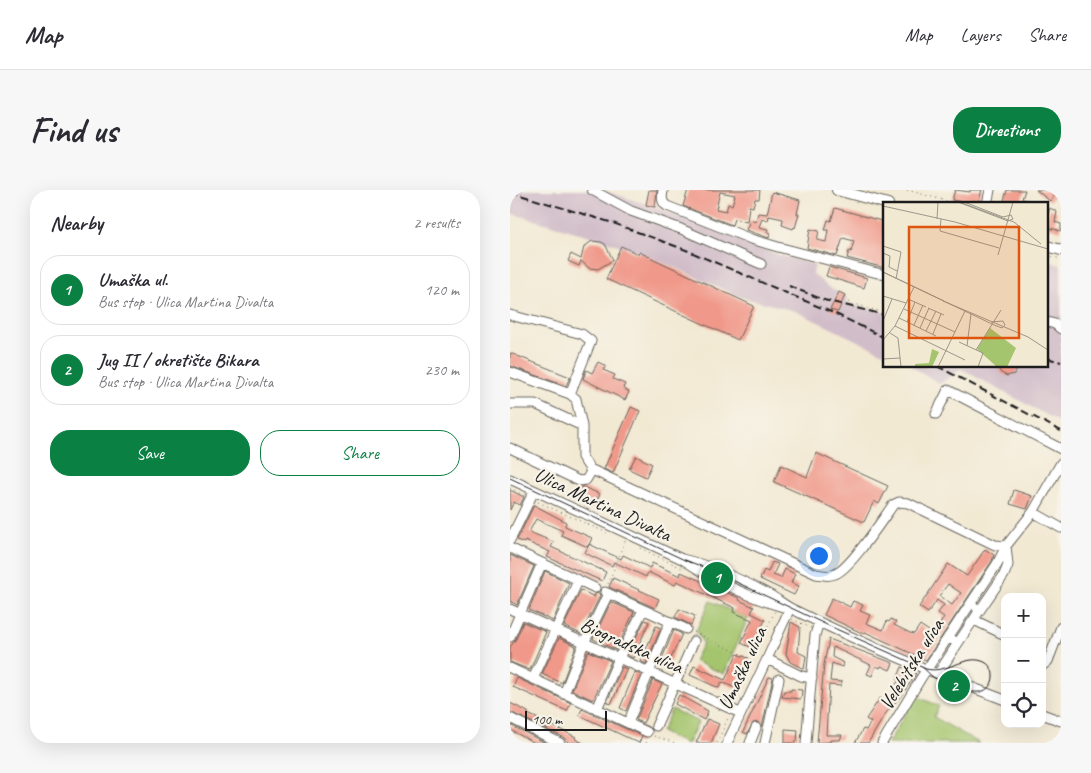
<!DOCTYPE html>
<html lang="en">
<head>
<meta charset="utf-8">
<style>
	body { margin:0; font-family:Caveat,sans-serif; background:#f7f7f7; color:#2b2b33 }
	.controls { position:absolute; right:15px; bottom:15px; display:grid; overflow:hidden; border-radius:10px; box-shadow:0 5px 20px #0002 }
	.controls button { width:45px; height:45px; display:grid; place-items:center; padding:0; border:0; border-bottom:1px solid #e1e1e2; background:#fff; color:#2b2b33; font:25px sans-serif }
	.scale { position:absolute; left:15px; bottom:12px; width:82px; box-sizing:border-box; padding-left:5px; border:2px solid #1c1c1c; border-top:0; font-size:14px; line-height:18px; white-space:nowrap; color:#1c1c1c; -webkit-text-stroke:4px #f7f3e8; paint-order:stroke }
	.you { position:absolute; left:308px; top:365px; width:18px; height:18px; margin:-12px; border:4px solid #fff; border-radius:50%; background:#1a73e8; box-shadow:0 0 0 8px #1a73e833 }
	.badge { display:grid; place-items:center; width:32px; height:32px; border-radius:50%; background:#0b8043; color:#fff; font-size:16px; font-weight:700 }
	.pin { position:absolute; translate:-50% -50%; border:2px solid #fff; box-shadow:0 1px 5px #0006 }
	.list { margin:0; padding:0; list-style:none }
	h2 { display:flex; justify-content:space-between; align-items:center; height:65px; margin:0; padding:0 20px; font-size:21px }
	h2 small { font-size:16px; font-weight:400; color:#7c7c81 }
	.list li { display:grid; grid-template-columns:32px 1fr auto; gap:15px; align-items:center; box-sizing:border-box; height:70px; margin:0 10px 10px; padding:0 10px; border:1px solid #e1e1e2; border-radius:20px }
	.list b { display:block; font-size:19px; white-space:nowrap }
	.list p { margin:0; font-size:16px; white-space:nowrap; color:#7c7c81 }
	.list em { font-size:16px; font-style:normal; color:#7c7c81 }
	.actions { display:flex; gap:10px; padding:15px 20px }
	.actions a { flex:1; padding:11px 0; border:1px solid #0b8043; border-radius:20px; text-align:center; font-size:18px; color:#0b8043 }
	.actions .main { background:#0b8043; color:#fff }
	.icon { flex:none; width:28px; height:28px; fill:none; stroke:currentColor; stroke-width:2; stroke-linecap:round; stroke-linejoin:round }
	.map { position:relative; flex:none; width:551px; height:553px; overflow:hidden; border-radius:20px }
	header { display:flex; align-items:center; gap:30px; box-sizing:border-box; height:70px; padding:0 25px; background:#fff; border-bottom:1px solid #e1e1e2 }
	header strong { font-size:24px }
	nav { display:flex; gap:28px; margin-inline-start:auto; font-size:18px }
	.intro { display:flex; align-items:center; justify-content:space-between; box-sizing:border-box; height:120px; padding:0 30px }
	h1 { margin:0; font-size:35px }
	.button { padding:12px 22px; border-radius:20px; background:#0b8043; color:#fff; font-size:18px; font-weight:700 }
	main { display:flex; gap:30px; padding:0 30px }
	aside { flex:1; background:#fff; border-radius:20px; box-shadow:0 5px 20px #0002 }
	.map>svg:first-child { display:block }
	.industrial { fill:#d1bdc9 }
	.green { fill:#a4c56d; stroke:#607044 }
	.building { fill:#f09889; fill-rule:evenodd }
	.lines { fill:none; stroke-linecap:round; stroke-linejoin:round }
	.minor-casing { stroke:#67645c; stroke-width:11 }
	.major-casing { stroke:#67645c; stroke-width:12 }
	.path { stroke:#67645c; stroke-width:1; stroke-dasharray:1 4; stroke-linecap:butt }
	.minor { stroke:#fff; stroke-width:9 }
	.major { stroke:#fff; stroke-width:10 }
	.tram { stroke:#1c1c1c; stroke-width:1 }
	.rail { stroke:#1c1c1c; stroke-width:2; stroke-dasharray:8 4; stroke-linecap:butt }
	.labels { text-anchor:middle; stroke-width:4.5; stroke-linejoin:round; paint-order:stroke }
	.street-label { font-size:20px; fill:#1c1c1c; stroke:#f7f3e8 }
	.inset-road { fill:none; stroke:#9c978a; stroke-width:1 }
	.view { fill:#de560d; fill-opacity:0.15; stroke:#de560d; stroke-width:2.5 }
	.inset-edge { fill:none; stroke:#1c1c1c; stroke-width:2.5 }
</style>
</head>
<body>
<header>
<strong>Map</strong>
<nav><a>Map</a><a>Layers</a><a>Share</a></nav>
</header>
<div class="intro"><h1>Find us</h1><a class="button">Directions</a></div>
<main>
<aside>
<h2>Nearby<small>2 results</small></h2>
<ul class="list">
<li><span class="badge">1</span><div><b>Umaška ul.</b><p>Bus stop · Ulica Martina Divalta</p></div><em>120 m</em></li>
<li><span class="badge">2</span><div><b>Jug II / okretište Bikara</b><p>Bus stop · Ulica Martina Divalta</p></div><em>230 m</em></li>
</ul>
<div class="actions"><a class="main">Save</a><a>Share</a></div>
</aside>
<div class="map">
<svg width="551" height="553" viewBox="0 0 551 553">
	<rect width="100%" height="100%" fill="#f7f3e8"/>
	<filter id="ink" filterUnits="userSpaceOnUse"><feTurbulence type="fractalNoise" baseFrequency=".02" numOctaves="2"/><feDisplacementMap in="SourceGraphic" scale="10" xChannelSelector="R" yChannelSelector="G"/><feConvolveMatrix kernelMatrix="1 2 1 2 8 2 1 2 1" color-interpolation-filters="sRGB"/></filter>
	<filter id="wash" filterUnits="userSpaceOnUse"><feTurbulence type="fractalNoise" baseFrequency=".0096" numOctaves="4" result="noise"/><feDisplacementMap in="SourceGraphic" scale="20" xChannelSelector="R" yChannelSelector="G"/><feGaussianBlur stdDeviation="1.12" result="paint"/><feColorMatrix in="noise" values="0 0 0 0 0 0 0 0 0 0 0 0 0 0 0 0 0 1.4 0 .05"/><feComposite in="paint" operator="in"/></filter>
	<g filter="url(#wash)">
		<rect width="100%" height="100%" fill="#f2e9d3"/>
		<!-- industrial -->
		<path class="industrial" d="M0 0H92L145 17 269 65 305 75 303 84 317 96 337 107 336 113 375 122V164L285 121 231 107 129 62 93 50 0 23Z
			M537 71 551 75V233L451 179 430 194 401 176H537Z"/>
		<!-- green -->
		<path class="green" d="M200 411 238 428 214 484 184 471 193 453 186 441Z
			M406 506 429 516 424 527 469 553H378Z
			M162 519 188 532 178 553H174L151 542Z"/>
		<g id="blocks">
			<!-- building -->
			<path class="building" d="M139 0H147L145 17 136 15Z
				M178 0H250L249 9H245L243 17 239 16 237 32 224 29 222 35 173 16ZM210 2 225 5 222 15 218 14 216 21 206 19Z
				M445 0 460 2V0H472L468 13 463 11 462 14 442 10Z
				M497 0H515L512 9 525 12 524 14H493Z
				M526 0H549L551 2V9L545 5 540 11Z
				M262 2 290 10 287 24H289L285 38 284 37 283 39 272 35 273 29 259 26 258 31 252 29 249 37 258 39 257 42 260 43 259 48 236 40 240 30 246 32 248 23 257 24Z
				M325 18 375 32V78L337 68 339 61 341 62 344 51 333 48 327 66 297 58 300 39 309 41 307 50 316 52 318 40H315L318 30 321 31Z
				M540 18 547 22 545 32 551 34V41L537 37V27Z
				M82 51 91 52 95 54 103 70 88 79 79 78 71 71 69 76 58 71 61 64 71 69 74 57Z
				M111 56 128 64 129 62 244 116 228 150 96 89Z
				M319 77 357 88 354 98 316 86Z
				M329 102 335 105 328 122 320 120Z
				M0 163 60 187 56 196 0 176Z
				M88 172 96 176 93 180 105 185 103 189 115 194 113 198 119 202 115 210 73 189 76 180 82 183Z
				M487 176H510L504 184 497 186 491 183Z
				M121 217 130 221 103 283 94 279Z
				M306 263 378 296 369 314 364 311 354 332 264 292 271 275 297 287Z
				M126 266 142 274 136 287 119 279Z
				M67 297H73L90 304 85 315 64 305Z
				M0 300 14 307 10 315 4 312 0 320Z
				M504 300 522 306 517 319 500 314Z
				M24 315 56 332 55 336 82 348 78 357 51 345 53 341 26 329 19 342 44 352 41 357 96 382 92 391 37 367 40 362 15 351 14 353 7 350Z
				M79 354 111 369 113 365 140 378 142 373 170 386 171 382 229 408V410L244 417 241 423 255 430 242 458 231 453 242 430 223 422 225 418 167 391 165 395 138 382 136 387 104 372 102 376 75 363Z
				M475 359 484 365 482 371 416 470 355 442 354 444 314 425 322 408 340 417 343 411 353 415 350 421 360 425 356 433 373 440 377 431 379 432 381 429 386 432 384 435 400 443 404 444 410 435 425 445 432 435 430 434 434 427 428 423 434 415 427 410 418 423 409 417 438 374 457 386ZM438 394 451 403 442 415 429 406Z
				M0 365 24 376 7 415 0 411Z
				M262 372 268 374 263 385 271 388 275 379 285 384 281 393 289 396 284 405 250 389 254 380 258 382Z
				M35 381 59 393 43 431 19 420Z
				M103 388 149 409 145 418 99 397Z
				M71 400 84 407 85 404 89 403 90 406 71 444 54 436Z
				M101 412 124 422 106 460 83 449Z
				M169 419 185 426 181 435 165 427Z
				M135 430 139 432 123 468 117 465Z
				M13 432 36 442 20 480 0 472V457L6 449Z
				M281 432 290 437 288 462 296 466 294 479 280 472 276 464Z
				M146 436 151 438 136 474 131 471Z
				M164 440 172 444 157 477 150 473Z
				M49 448 66 456 52 493 32 484Z
				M319 449 383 473 380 480 371 476 370 478 366 476 362 486 357 484 361 475 323 457 322 467 334 473 332 477 322 473 320 491 332 492 331 496 319 495 316 545H332L330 550H320V552L307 553 314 474Z
				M78 461 101 471 83 510 62 500Z
				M227 464 238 468 225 498 212 492 209 498 180 485 184 476 215 490Z
				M112 477 117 479 101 514 97 512Z
				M392 477 404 481 406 484 391 506 376 523 358 553H345L353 539 356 540 361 532 356 529 370 508 376 512 385 500 383 499 389 490 387 489Z
				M125 482 131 485 116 521 110 518Z
				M259 487 263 488 252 537 249 532 243 533 237 544 233 542Z
				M7 488 61 513 57 521 3 497Z
				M143 490 152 494 133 533 126 530Z
				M281 499 292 500 291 509 272 507 274 501H281Z
				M169 505 198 521 194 530 165 514Z
				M0 513 18 522V524L66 547 65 549 73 553H59L53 547 0 522Z
				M72 519 132 546 129 553 69 525Z
				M197 529 209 534 201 553H186Z
				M0 535 36 553H25L0 540Z
				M275 539 288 540 287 551H285V553H275Z"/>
		</g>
	</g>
	<g filter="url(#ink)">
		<use href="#blocks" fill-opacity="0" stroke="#67645c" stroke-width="1"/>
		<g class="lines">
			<!-- minor casing -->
			<g class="minor-casing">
				<path id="minor" d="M82 0 121 21 171 39 251 74
					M153 0C152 7 151 12 157 16L241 49 268 57 375 85
					M477 14 480 0
					M0 125 72 144 81 151 60 204 66 209 72 236V267L80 279 306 384C313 385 318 387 325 384 340 379 372 330 383 315L389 312 398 313 485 355 496 356 523 322 551 273
					M537 132 545 134 551 139
					M0 182 60 204
					M0 214H25L72 236
					M426 224 438 200 551 259
					M0 258 69 291 76 290 82 280
					M0 289 172 369C204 390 237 407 273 417
					M523 322 551 338
					M0 350 24 301
					M0 358 85 398
					M172 369C203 376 232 390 260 405 267 409 274 415 282 419 351 453 423 483 495 510
					M95 402 176 439
					M0 419 230 523
					M470 420 494 385 498 375 496 356
					M464 430 495 445
					M0 447 32 373
					M438 447 448 453 470 420 467 418
					M257 469 291 486 302 488
					M532 476 538 471 551 437
					M0 478 137 542
					M428 484 448 453
					M23 489 68 391
					M54 504 74 453 98 404
					M87 519 109 468 133 420
					M532 524 551 531
					M0 528 50 553
					M118 533 160 432
					M146 536 184 451
					M217 553 257 469 280 418
					M240 553 246 538
					M255 553 269 489
					M296 553 305 445 309 432
					M372 553 411 488 487 374 496 356"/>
			</g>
			<!-- major casing -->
			<g class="major-casing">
				<path id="major" d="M327 0 378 14
					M537 56 551 60"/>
			</g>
			<!-- path -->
			<path class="path" d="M397 0 447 14
				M550 0H551
				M537 38 551 42
				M537 65 551 69
				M338 112 375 123
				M0 298 15 306
				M28 312 97 343
				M130 358 174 379
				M98 394 115 351
				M282 429 301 438
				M184 442 241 469
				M224 514 242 469 265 421
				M144 546 165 553
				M136 553 138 549
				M207 553 219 526"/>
			<!-- minor -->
			<use href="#minor" class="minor"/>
			<!-- major -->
			<use href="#major" class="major"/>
			<!-- tram -->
			<path class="tram" d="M0 288 181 373
				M175 370 201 380 317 435 416 479C436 484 455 465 472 471 488 476 486 499 470 502 460 504 433 493 423 487 419 484 416 480 412 477"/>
			<!-- rail -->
			<path class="rail" d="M0 2 103 33 176 60 328 125 375 148
				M279 96 314 110 375 125
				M537 168 551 172
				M427 176 551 241"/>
		</g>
	</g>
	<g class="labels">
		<!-- street labels -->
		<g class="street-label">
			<text transform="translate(93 314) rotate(25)" y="7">Ulica Martina Divalta</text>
			<text transform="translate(122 455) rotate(24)" y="7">Biogradska ulica</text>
			<text transform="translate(401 474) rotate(-58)" y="7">Velebitska ulica</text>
			<text transform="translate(232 478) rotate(-65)" y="7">Umaška ulica</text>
		</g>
	</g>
	<!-- overview -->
	<g transform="translate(373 12)">
		<rect width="165" height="165" fill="#f2e9d3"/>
		<path d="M107 126 133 146 124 165H114L94 147ZM49 147 56 150 49 165H32V162L46 161Z" fill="#a4c56d"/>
		<path class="inset-road" d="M75 0 125 19 130 17 128 13 120 15 81 0M76 0 131 20 158 42M0 4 72 20 165 47M54 17 55 0M58 17 57 29 116 46M0 44 18 50 13 77M0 51 7 54 6 65 14 69M115 53 130 0M0 70 61 99M0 70 111 123 119 126 122 123 120 119 108 120M0 94 23 101M25 97 43 105M60 99 145 135 165 148M45 106 61 113M21 107 72 130M16 116 53 134M0 119 9 97M24 120 32 100M31 123 40 103M12 124 82 158M37 126 46 106M43 129 53 109M7 131 15 136 18 165M50 132 58 112M0 138 12 124 31 85M76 140 100 151 95 165M84 144 88 112M93 148 118 108M0 157 17 156M55 165 82 109"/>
		<path class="view" d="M26 25H136V136H26Z"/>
		<rect width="165" height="165" class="inset-edge"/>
	</g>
</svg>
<div class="controls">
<button>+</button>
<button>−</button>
<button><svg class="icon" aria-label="locate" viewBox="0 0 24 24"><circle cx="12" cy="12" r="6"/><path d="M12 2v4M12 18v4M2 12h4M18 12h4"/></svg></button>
</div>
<div class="scale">100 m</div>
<div class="you"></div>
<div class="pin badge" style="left:207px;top:388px">1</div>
<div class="pin badge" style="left:444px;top:496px">2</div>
</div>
</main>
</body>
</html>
